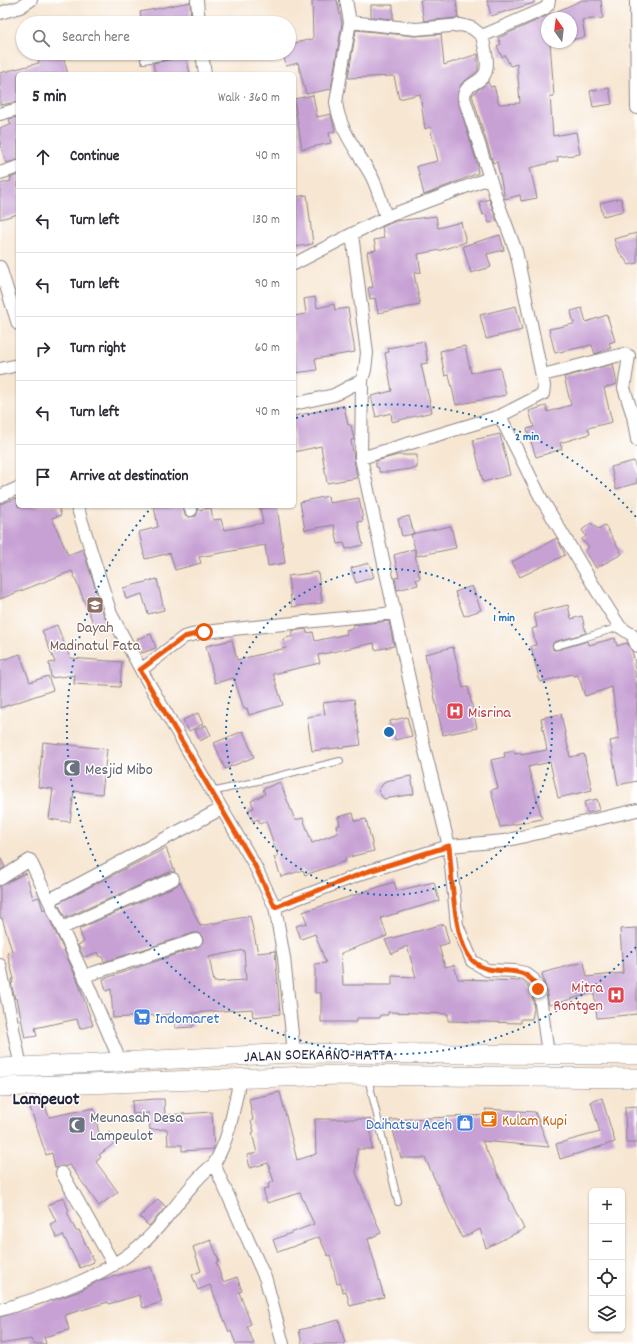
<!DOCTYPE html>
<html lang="en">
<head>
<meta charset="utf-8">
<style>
	body { margin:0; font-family:Dekko,sans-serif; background:#f2f2f3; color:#2b2b33 }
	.controls { position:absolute; right:12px; bottom:12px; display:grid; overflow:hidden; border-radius:6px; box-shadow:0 1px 3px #0004 }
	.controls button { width:36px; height:36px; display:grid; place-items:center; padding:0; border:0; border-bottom:1px solid #e1e1e2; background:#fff; color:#2b2b33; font:20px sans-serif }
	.compass { position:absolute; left:541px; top:12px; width:36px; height:36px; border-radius:50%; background:#fff; box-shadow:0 1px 3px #0004; rotate:346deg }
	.stop { position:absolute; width:12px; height:12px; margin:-9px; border:3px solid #ea580c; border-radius:50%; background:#fff }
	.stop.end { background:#ea580c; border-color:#fff; box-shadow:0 1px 4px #0008 }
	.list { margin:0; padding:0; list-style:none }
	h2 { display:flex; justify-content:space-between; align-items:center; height:52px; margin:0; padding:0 16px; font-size:17px }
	h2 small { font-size:13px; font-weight:400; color:#7c7c81 }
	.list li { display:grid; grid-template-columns:26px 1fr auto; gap:12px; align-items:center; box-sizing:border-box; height:64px; padding:0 16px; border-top:1px solid #e1e1e2 }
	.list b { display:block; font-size:15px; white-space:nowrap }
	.list em { font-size:13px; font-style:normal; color:#7c7c81 }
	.icon { flex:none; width:22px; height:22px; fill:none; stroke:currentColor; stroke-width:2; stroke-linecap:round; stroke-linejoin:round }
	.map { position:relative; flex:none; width:637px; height:1344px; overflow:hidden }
	.search { position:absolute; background:#fff; box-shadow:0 1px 3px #0004; left:16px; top:16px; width:280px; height:44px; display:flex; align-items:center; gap:10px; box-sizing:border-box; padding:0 14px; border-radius:22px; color:#7c7c81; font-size:15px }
	.panel { position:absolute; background:#fff; box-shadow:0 1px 3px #0004; left:16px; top:72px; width:280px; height:436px; border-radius:6px }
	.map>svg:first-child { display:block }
	.building { fill:#c7a1d4; fill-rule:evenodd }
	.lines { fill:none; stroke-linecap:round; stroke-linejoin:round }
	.service-casing { stroke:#8c8486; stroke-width:8 }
	.minor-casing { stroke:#8c8486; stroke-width:14 }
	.trunk-casing { stroke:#8c8486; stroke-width:20 }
	.service { stroke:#fff; stroke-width:6 }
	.minor { stroke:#fff; stroke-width:12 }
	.trunk { stroke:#fff; stroke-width:19 }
	.route { stroke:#ea580c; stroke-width:5 }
	.ring { fill:none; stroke:#1f6fb2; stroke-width:2; stroke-dasharray:2 4 }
	.labels { text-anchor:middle; stroke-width:3; stroke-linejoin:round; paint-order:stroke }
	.education-label { font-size:16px; fill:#785e54; stroke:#fff }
	.health-label { font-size:16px; fill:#be3a42; stroke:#fff; text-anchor:start }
	.worship-label { font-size:16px; fill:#5b616d; stroke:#fff; text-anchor:start }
	.shop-label { font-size:16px; fill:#366cbe; stroke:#fff; text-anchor:start }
	.street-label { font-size:16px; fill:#22223b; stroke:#fff }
	.food-label { font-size:16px; fill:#c56008; stroke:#fff; text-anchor:start }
	.quarter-label { font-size:18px; font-weight:bold; fill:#22223b; stroke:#fff }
	.centre { fill:#1f6fb2; stroke:#fff; stroke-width:2 }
	.ring-label { font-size:12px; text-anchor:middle; font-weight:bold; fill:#1f6fb2; stroke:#fff; stroke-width:3; stroke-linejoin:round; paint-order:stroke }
</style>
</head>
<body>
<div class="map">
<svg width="637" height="1344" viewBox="0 0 637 1344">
	<rect width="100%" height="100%" fill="#fff"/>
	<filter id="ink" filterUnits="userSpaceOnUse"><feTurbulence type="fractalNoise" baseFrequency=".025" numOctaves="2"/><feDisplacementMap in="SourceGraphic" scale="8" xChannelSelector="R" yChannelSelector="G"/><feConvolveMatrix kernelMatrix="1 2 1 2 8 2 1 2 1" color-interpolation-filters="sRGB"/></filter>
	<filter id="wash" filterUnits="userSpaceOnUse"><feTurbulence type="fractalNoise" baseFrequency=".012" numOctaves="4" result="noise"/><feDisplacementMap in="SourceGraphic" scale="16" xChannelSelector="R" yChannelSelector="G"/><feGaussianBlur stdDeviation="0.9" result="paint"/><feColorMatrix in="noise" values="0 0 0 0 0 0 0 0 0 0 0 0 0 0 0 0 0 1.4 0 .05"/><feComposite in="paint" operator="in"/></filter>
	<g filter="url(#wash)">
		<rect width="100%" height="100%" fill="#f7e6d1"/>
		<g id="blocks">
			<!-- building -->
			<path class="building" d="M312 0H337L342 23 331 89 306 94 298 63 286 66 283 53H289V44L313 39Z
				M420 0H456L458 18 424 21Z
				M487 0H534V3L491 16Z
				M582 0H601L603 18 582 20 585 37 571 40V18H547V42H550L554 96H550L553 136 576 132 580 154 557 157 558 161 530 168 537 198 521 201 520 195 505 199 497 162 493 163 472 95 488 82 490 87 494 86 499 104 520 103 517 64 510 66 505 55 502 57 497 46 501 44 498 38Z
				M190 2 191 23H142L140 12Z
				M371 5H393V19L371 17Z
				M356 30 415 36 441 34 444 65 478 54V71L461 84 457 97 478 167H477L478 173 424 195 417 166 438 161 430 127 425 129 420 94 399 99 394 76 348 78Z
				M48 53H62L68 74H18V102L0 105V73L39 63 37 56Z
				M186 55 190 74H155L153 63 183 57Z
				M609 88 612 104 593 107 590 91Z
				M313 95 317 117 331 114 335 131 329 133 331 143 302 149 294 99Z
				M18 117V160L6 163 0 142V128L11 125 9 119Z
				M18 175V214L0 219V184L11 181 10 178Z
				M307 195 313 244 294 247V197Z
				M621 198 624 211 603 216 600 203Z
				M489 199 497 221 489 223 486 214 483 215 479 202Z
				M436 216 438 228 461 222 466 242 441 250 418 254 421 272 414 273 420 305 378 313 375 298 370 299 368 288 373 287 367 252 376 250 374 240 384 238 382 227 396 221Z
				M637 233V263L629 265 617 249 614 239Z
				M500 235 504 250 487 254 491 267 471 273 463 246Z
				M315 297 317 308 334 304 335 310 348 308 355 352 315 359 317 370 295 373 294 316 306 314 304 299Z
				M516 306 522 330 486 339 480 315Z
				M582 308 586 322 607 315 615 341 609 343 611 348 595 354 592 345 555 353 549 329 574 324 571 311Z
				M424 341 428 363 421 364 432 412 392 422 391 413 376 417 371 396 392 391 385 353 389 352 388 348Z
				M465 346 471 373 500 368 506 395 456 405 449 375 445 376 440 351Z
				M613 364 617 384 604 388 612 422 588 428 590 434 560 443 562 449 536 457 527 429 534 427 529 411 546 406 548 412 571 405 564 377Z
				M344 406 348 425H351L354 440H351L357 478 327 483 321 446 294 452V416Z
				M500 434 510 475 483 482 473 440Z
				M398 455H417V468L390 472H379V468L376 467V461Z
				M634 461 637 473V483L616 489 611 467Z
				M328 496 329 503 359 498 363 521 358 522 363 545 346 549 344 543 338 544 334 525 305 530 300 502Z
				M18 498V506H58L61 515 52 518 68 555 83 549 104 616 109 625 96 630 72 571 0 599V504Z
				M154 506H183L185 515 189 517 196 516 198 510 211 508 213 520 221 519 224 530 263 523 260 508 277 506 285 563 268 566 265 545 199 557 201 563 175 570 170 553 145 559 139 532 158 527Z
				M409 516 414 534 402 536 398 519Z
				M591 523 598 529 605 525 622 554 596 568 586 551 589 546 581 540 586 536 582 530Z
				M451 526 456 548 417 556 411 534Z
				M557 538 565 555 520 577 512 562Z
				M414 549 420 579H416L418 585 397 590 395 578 399 577 394 555Z
				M369 563 374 577 356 583 351 568Z
				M318 572 322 603 292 607 288 576Z
				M157 579 164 610 148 614 142 594 126 599 123 588Z
				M472 586 481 610 464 616 455 592Z
				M568 605 571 619 582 616 586 633 554 642 552 645 553 650H557L588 641 589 645 615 638 617 646 627 643 632 651 635 662 634 663 637 690V781L618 785 610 741 619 739 612 687 585 696 578 675 573 676 572 674 540 682 531 646 536 645 532 629 537 627 534 613Z
				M389 621 394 646 375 650 374 643 318 655 320 663 273 674 283 705 249 715 247 708 244 709 234 678 215 683 206 646 232 640 237 660 286 648 283 639 293 636 292 631 306 629 307 633 313 632 315 641 347 634 346 630 354 628 353 625Z
				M57 625 70 658 122 662 120 687 74 684 75 675 51 678 49 663 55 662 42 631Z
				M151 634 156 648 142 653 137 639Z
				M453 647 463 688 468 687 477 728 443 735 425 654Z
				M20 654 30 682 48 676 53 690 0 708V661Z
				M354 699 361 745 312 751 307 717 325 714 323 703Z
				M198 713 203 724 189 731 183 720Z
				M561 714 570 757 584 754 592 790 558 798 550 762 528 767 542 819 500 827 491 790 498 788 491 760 505 757 504 753 514 751 515 754 521 753V755L547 750 541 718Z
				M407 717 412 736 395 740 390 721Z
				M206 725 211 735 200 741 195 730Z
				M243 731 254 757 225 769 214 743Z
				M43 742 107 749 102 794 74 791 70 822 49 819 53 789 38 787Z
				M411 776 414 794 384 799 378 791 385 781Z
				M280 782 295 820 303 818 312 843 338 833 336 826 340 825 338 817 353 813 355 821 366 819 374 851 345 858 346 861 305 875 303 870 281 877 274 857 278 856 266 821 260 824 258 819 253 821 248 810 254 808 251 801 265 794 263 789Z
				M597 799 600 810 587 813 584 802Z
				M166 848 175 872H170L65 918 58 903Z
				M0 857 5 867 0 870Z
				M26 873 33 899 39 897 43 910 45 909 77 979 93 1025 80 1029 77 1019 35 1028 37 1036 25 1038 17 998 15 999 11 983H13L12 979H14L7 952 12 951 2 918H0V886Z
				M180 882 200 926 250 916 258 953 275 951 280 1014 253 1017 252 1009 192 1013 193 1027 175 1028 174 1014 113 1018 111 989 106 991 103 979 198 947 203 942V937L198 933H194L104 962 102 956 100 957 98 952 84 957 78 945 84 942 79 929 176 886ZM244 950 246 980 214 982 209 957Z
				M394 882 397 891 434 882 439 901 381 918 387 936 341 953 343 985H392V976L416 977 407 946 392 954 385 940 444 924 449 943 439 946 445 967 454 965 458 979 523 981 532 992 534 1009 532 1019H521V1023L448 1021V1014L388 1012V1015H380V1018H357V1022H321V993H315V964L326 963 315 934 301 939 296 926 307 923 303 912Z
				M637 928V1014L597 1018 594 993 549 1005 542 973 584 962 587 977 623 973 620 929Z
				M280 1092 297 1160 316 1154 315 1119H370L372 1149H357L356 1173 381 1233 368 1239 384 1297 350 1306 346 1291 343 1292 341 1283 337 1284 330 1255 328 1256 319 1237 278 1252 273 1240 314 1224 300 1193 267 1203 263 1189 269 1188 268 1184 274 1182 268 1163 250 1168 247 1155 257 1153 252 1133 254 1132 251 1121 253 1120 249 1099Z
				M602 1098 615 1142 560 1159 556 1144 600 1132 591 1102Z
				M43 1099 49 1117 94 1108 100 1140 110 1132 117 1141 99 1155 101 1157 96 1162 118 1192 99 1206 70 1165 55 1168 52 1153 46 1155 29 1104Z
				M156 1099H164L165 1115 212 1112 214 1149 182 1151V1145H168L167 1129 150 1130 149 1113 133 1114 132 1101Z
				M637 1106V1143H626L625 1107Z
				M485 1109 535 1112 549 1147 482 1141 524 1229 486 1248 480 1229 462 1238 425 1158H401L390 1120 488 1115Z
				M63 1197 69 1211 67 1212 76 1231 79 1230 94 1262 80 1268 63 1235 57 1238 50 1224 56 1221 48 1205Z
				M158 1199 166 1207 149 1226 140 1217Z
				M211 1240 219 1261 216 1262 223 1282 237 1277 242 1291 239 1292 251 1324 247 1326 254 1344H236L231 1331 229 1332 210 1285 198 1290 192 1275 201 1271 193 1247Z
				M151 1267 162 1302 143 1308 139 1295 109 1304 108 1302 65 1315 69 1330 44 1337 46 1344H33L31 1339 0 1344V1317L78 1292 100 1280Z
				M339 1320 345 1344H302L299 1330Z"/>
		</g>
	</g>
	<g filter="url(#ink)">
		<use href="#blocks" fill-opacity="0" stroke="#8c8486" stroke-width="1"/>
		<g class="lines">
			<!-- service casing -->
			<g class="service-casing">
				<path id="service" d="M144 60 182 53
					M556 646 620 627
					M212 792 340 761
					M368 1078 398 1202"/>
			</g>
			<!-- minor casing -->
			<g class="minor-casing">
				<path id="minor" d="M197 0 199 23
					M346 0 350 22 336 102C339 130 359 153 372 177 378 189 382 204 386 217
					M636 0 637 108
					M0 13 20 7 31 0
					M350 22 416 29 461 25 472 28 482 36C484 46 489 60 486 71 483 84 463 83 464 98L497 200 516 251 544 386 543 394 500 416 361 458
					M482 36 544 9 548 5 549 0
					M202 53 205 74
					M0 114 18 109
					M0 173 18 167
					M294 264 352 234
					M0 267 18 324
					M0 369 18 365
					M543 375 624 354 629 356 624 388 633 416 637 440
					M362 380 361 458 423 743 449 846 457 925 472 961 487 970 515 971 525 973 533 979 539 989 548 1054
					M294 404 334 395 362 380 365 370 367 353 352 234 386 217 489 178
					M500 416 541 498 597 591 620 627 632 635 637 646
					M0 496 18 488
					M77 506 111 614 141 670 254 864 275 907 284 958 294 1053
					M190 506 191 510
					M141 670 184 637 204 632 395 613
					M0 879 30 860 84 976 121 1063
					M49 900 221 809
					M275 907 366 872 449 846 504 841 637 810
					M62 928 173 879
					M0 965 21 1067
					M84 976 196 940
					M240 1078C234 1107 230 1138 214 1164L266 1280 283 1344
					M62 1173 114 1265
					M0 1310C50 1295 106 1277 145 1241 171 1217 187 1185 214 1164"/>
			</g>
			<!-- trunk casing -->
			<g class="trunk-casing">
				<g id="trunk">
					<path id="s1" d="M0 1068 294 1053 637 1055"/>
					<path d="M0 1087 338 1075 637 1078"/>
				</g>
			</g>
			<!-- service -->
			<use href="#service" class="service"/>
			<!-- minor -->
			<use href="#minor" class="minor"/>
			<!-- trunk -->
			<use href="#trunk" class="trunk"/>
		</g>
	</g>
	<g class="lines" filter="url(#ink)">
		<!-- route -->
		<path class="route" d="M204 632 184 637 140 670 254 864 275 907 366 872 449 846C452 873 453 943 473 961 495 981 523 958 538 989"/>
	</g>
	<!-- distance rings -->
	<g class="ring">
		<circle cx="389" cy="732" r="163"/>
		<path d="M636 947A327 327 0 1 1 152 507M296 418A327 327 0 0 1 636 517"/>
	</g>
	<!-- icons -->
	<defs>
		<g id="school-square" transform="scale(0.9)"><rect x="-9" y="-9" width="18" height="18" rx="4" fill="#8d6e63" stroke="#fff"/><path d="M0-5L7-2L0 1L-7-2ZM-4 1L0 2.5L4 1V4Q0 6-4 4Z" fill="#fff"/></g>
		<g id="hospital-square" transform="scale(0.9)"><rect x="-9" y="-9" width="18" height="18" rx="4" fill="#e0444e" stroke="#fff"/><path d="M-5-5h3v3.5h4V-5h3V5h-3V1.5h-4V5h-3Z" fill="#fff"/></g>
		<g id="mosque-square" transform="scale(0.9)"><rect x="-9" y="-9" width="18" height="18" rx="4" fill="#6b7280" stroke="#fff"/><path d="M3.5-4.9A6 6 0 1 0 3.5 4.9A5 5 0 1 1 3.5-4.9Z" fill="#fff"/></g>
		<g id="supermarket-square" transform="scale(0.9)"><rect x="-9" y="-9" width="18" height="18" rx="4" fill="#3f7fe0" stroke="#fff"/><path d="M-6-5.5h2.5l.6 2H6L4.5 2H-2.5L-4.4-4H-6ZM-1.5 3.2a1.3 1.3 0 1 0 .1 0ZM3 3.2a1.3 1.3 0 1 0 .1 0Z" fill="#fff"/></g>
		<g id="cafe-square" transform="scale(0.9)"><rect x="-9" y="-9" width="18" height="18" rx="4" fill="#e8710a" stroke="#fff"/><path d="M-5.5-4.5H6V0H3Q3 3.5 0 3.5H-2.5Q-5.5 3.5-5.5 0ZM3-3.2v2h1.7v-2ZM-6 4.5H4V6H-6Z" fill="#fff"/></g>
		<g id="shop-square" transform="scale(0.9)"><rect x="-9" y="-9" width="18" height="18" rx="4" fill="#3f7fe0" stroke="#fff"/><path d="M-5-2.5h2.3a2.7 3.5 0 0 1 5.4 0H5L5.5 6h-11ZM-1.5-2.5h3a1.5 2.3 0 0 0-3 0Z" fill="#fff"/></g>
	</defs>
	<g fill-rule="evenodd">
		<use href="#school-square" x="95" y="605"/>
		<use href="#hospital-square" x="455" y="711"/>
		<use href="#mosque-square" x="72" y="768"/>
		<use href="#hospital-square" x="616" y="995"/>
		<use href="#supermarket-square" x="142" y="1017"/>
		<use href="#cafe-square" x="489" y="1119"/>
		<use href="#shop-square" x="465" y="1123"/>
		<use href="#mosque-square" x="77" y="1125"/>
	</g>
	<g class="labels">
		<!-- education labels -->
		<g class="education-label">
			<text x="95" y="632">Dayah<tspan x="95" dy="18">Madinatul Fata</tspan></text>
		</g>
		<!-- health labels -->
		<g class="health-label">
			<text x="468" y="717">Misrina</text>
			<text x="603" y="992" text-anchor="end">Mitra<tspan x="603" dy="18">Rontgen</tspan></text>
		</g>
		<!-- worship labels -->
		<g class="worship-label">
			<text x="85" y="774">Mesjid Mibo</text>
			<text x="90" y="1122">Meunasah Desa<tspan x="90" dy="18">Lampeulot</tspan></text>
		</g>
		<!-- shop labels -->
		<g class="shop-label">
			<text x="155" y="1023">Indomaret</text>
			<text x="452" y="1129" text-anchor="end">Daihatsu Aceh</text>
		</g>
		<!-- street labels -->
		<g class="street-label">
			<text dy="6" stroke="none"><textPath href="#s1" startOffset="319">JALAN SOEKARNO-HATTA</textPath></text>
		</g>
		<!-- food labels -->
		<g class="food-label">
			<text x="502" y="1125">Kulam Kupi</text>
		</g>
		<!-- quarter labels -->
		<g class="quarter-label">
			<text x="46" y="1104">Lampeuot</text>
		</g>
	</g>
	<circle cx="389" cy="732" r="6" class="centre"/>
	<g class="ring-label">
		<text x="527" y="440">2 min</text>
		<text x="504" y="621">1 min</text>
	</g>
</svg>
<div class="controls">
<button>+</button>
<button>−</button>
<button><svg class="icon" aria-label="locate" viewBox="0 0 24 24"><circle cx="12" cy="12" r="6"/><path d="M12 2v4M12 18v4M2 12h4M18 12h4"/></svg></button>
<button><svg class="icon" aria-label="layers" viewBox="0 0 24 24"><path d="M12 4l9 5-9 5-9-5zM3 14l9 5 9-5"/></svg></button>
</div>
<svg class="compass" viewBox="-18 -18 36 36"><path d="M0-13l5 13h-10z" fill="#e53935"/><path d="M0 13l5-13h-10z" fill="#7c7c81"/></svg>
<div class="stop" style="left:204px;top:632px"></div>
<div class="stop end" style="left:538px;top:989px"></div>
<div class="search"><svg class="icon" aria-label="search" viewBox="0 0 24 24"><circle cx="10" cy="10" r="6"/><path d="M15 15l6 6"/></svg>Search here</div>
<section class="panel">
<h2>5 min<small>Walk · 360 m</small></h2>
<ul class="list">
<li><svg class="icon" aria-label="ahead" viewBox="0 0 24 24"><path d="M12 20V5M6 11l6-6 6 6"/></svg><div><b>Continue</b></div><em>40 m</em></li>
<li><svg class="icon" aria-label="left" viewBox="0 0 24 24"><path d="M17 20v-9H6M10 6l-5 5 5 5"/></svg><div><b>Turn left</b></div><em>130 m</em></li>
<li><svg class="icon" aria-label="left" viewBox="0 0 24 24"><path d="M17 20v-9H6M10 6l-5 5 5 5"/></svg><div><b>Turn left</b></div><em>90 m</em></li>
<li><svg class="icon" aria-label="right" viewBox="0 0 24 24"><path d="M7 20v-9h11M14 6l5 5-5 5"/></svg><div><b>Turn right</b></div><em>60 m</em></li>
<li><svg class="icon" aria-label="left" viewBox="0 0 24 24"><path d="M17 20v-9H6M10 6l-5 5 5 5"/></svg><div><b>Turn left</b></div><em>40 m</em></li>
<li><svg class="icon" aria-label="arrive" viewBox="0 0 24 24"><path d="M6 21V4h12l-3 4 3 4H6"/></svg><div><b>Arrive at destination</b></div></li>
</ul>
</section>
</div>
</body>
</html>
